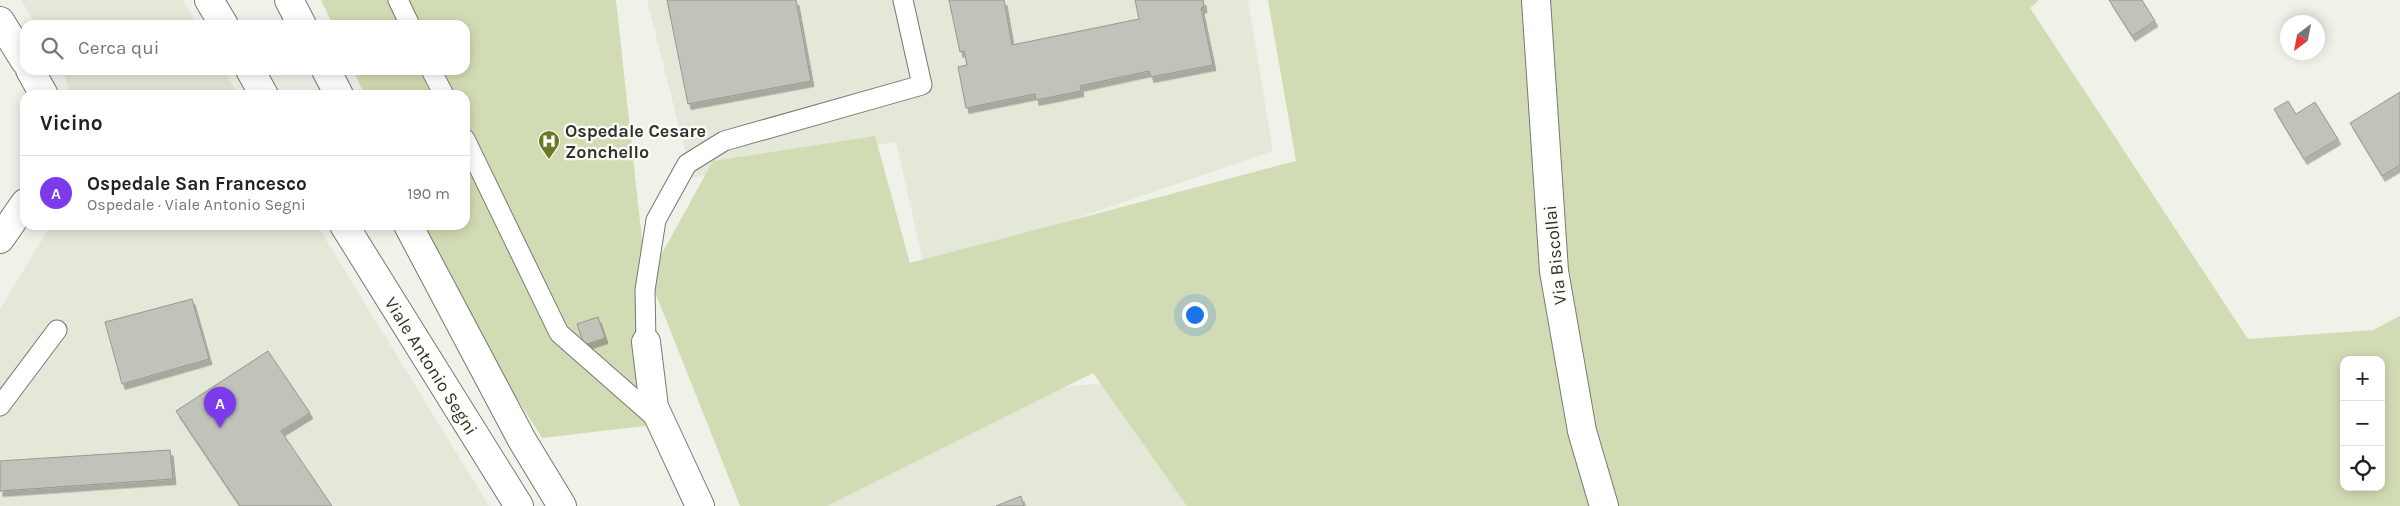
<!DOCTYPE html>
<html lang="it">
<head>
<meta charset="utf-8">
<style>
	body { margin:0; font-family:Karla,sans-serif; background:#f2f2f2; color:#222 }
	.controls { position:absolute; right:15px; bottom:15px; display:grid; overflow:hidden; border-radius:10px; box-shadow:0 2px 12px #0003 }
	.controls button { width:45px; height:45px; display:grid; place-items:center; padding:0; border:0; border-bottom:1px solid #e0e0e0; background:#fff; color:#222; font:25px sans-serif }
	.compass { position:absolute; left:2280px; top:15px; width:45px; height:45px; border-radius:50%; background:#fff; box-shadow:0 2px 12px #0003; rotate:212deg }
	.you { position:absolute; left:1194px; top:314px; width:18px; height:18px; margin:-12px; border:4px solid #fff; border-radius:50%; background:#1a73e8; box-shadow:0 0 0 8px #1a73e833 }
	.badge { display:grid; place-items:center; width:32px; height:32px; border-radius:50%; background:#7c3aed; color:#fff; font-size:16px; font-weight:700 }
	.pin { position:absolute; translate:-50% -41px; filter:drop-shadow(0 1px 2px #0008) }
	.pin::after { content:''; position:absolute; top:26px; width:18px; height:15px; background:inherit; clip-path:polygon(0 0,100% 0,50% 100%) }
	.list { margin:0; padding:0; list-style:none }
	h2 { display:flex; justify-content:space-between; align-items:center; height:65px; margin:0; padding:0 20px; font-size:21px }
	h2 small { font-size:16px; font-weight:400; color:#767676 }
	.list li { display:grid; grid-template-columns:32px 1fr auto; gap:15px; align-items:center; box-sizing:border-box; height:75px; padding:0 20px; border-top:1px solid #e0e0e0 }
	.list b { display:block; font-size:19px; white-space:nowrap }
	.list p { margin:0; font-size:16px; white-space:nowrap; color:#767676 }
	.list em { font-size:16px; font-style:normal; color:#767676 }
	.icon { flex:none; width:28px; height:28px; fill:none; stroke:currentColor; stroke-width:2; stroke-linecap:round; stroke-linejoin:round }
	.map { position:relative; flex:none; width:2400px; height:506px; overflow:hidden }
	.search { position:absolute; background:#fff; box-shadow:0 2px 12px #0003; left:20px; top:20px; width:450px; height:55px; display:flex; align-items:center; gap:12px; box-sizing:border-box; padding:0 18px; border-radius:15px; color:#767676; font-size:19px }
	.panel { position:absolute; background:#fff; box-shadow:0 2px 12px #0003; left:20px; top:90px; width:450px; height:140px; border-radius:15px }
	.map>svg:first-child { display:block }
	.built { fill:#e3e8d8 }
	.green { fill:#d2dcb4; fill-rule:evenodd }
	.building { fill:#c1c3bb; stroke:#969890; filter:url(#shadow) }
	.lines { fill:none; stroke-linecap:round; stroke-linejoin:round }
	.lane-casing { stroke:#767871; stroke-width:21 }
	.street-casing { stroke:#767871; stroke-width:30 }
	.secondary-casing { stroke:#767871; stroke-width:30 }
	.lane { stroke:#fff; stroke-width:19 }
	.street { stroke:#fff; stroke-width:28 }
	.secondary { stroke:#fff; stroke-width:28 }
	.labels { text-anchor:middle; stroke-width:4.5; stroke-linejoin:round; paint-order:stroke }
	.poi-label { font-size:18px; font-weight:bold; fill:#323330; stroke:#fdfff7; text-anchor:start }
	.street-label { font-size:18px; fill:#323330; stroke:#fdfff7 }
</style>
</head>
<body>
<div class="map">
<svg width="2400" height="506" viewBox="0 0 2400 506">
	<defs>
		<filter id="shadow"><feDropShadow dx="3" dy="5.5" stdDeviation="0" flood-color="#0004"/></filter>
	</defs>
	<rect width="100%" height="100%" fill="#f0f2ea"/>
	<!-- built -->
	<path class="built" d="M21 0H183L197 25H36Z
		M647 0H1248L1273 151 925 270 896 142 692 178Z
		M63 70H224L238 95H71Z
		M51 225H317L489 506H0V309Z
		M1113 382 1251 506H803L1028 391Z"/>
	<!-- green -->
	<path class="green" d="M321 0H616L662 424 542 438 468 321 424 225H465V95H365L353 70H465V25H333Z
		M1268 0H2039L2030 8 2248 339 2373 330 2400 316V506H1187L1093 373 827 506H740L649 277 713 161 875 136 910 263 1296 161ZM2344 360H2381V487H2344Z"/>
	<!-- building -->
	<path class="building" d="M667 0H796L811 81 688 104Z
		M949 0H1004L1012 45 1139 19 1135 0H1203L1204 7 1201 8 1213 65 1151 77 1149 71 1080 86 1081 91 1036 100 1035 94 966 108 958 67 967 65 964 51 960 52Z
		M2109 0H2142L2155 21 2132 36Z
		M2400 92V165L2382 176 2350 123Z
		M2288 101 2296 114 2315 102 2338 139 2304 159 2274 109Z
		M192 299 209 359 122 384 105 322Z
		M598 317 605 338 584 345 577 324Z
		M268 351 310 413 281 431 332 506H240L176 411Z
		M170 450 173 479 0 491V461Z
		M1021 496 1024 506H996Z"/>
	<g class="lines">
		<!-- lane casing -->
		<g class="lane-casing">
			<path id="lane" d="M398 0 410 25
				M431 70 444 95
				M465 139 559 333 658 420
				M646 342 645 290 656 220 687 164 724 141 922 85 903 0
				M0 406 57 330"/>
		</g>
		<!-- street casing -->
		<g class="street-casing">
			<path id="street" d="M1536 0 1554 271 1582 431 1604 506
				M0 21 25 61
				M30 70 44 95
				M0 239 25 203
				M646 342 654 407 700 506"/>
		</g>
		<!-- secondary casing -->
		<g class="secondary-casing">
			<path id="secondary" d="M209 0 224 25
				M289 0 302 25
				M250 70 264 95
				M326 70 339 95
				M344 225 519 506
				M408 225 522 440 562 506"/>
		</g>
		<!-- lane -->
		<use href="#lane" class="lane"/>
		<!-- street -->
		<use href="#street" class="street"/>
		<!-- secondary -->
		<use href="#secondary" class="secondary"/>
	</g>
	<!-- icons -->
	<defs>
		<g id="hospital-pin" transform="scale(1.125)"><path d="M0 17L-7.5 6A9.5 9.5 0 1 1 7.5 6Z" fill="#6b7927" stroke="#fdfff7"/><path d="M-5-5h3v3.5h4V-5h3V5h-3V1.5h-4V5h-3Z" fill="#fff"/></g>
	</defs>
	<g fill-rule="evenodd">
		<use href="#hospital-pin" x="549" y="141"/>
	</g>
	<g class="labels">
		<!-- poi labels -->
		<g class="poi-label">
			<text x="565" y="137">Ospedale Cesare<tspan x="565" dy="21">Zonchello</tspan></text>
		</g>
		<!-- street labels -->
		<g class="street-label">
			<text transform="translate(1555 255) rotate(-96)" y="6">Via Biscollai</text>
			<text transform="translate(431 366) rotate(58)" y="6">Viale Antonio Segni</text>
		</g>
	</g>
</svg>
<div class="controls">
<button>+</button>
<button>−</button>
<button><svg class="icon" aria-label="locate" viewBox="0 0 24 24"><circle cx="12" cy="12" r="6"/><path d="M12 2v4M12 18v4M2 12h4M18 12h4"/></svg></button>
</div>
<svg class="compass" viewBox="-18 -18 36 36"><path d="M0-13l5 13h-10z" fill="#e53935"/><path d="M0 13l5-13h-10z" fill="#767676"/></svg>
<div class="you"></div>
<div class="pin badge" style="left:220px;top:428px">A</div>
<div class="search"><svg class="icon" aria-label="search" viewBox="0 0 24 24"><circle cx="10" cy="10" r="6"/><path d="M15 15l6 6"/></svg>Cerca qui</div>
<section class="panel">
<h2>Vicino<small></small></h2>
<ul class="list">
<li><span class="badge">A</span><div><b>Ospedale San Francesco</b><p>Ospedale · Viale Antonio Segni</p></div><em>190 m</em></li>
</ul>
</section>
</div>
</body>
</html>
